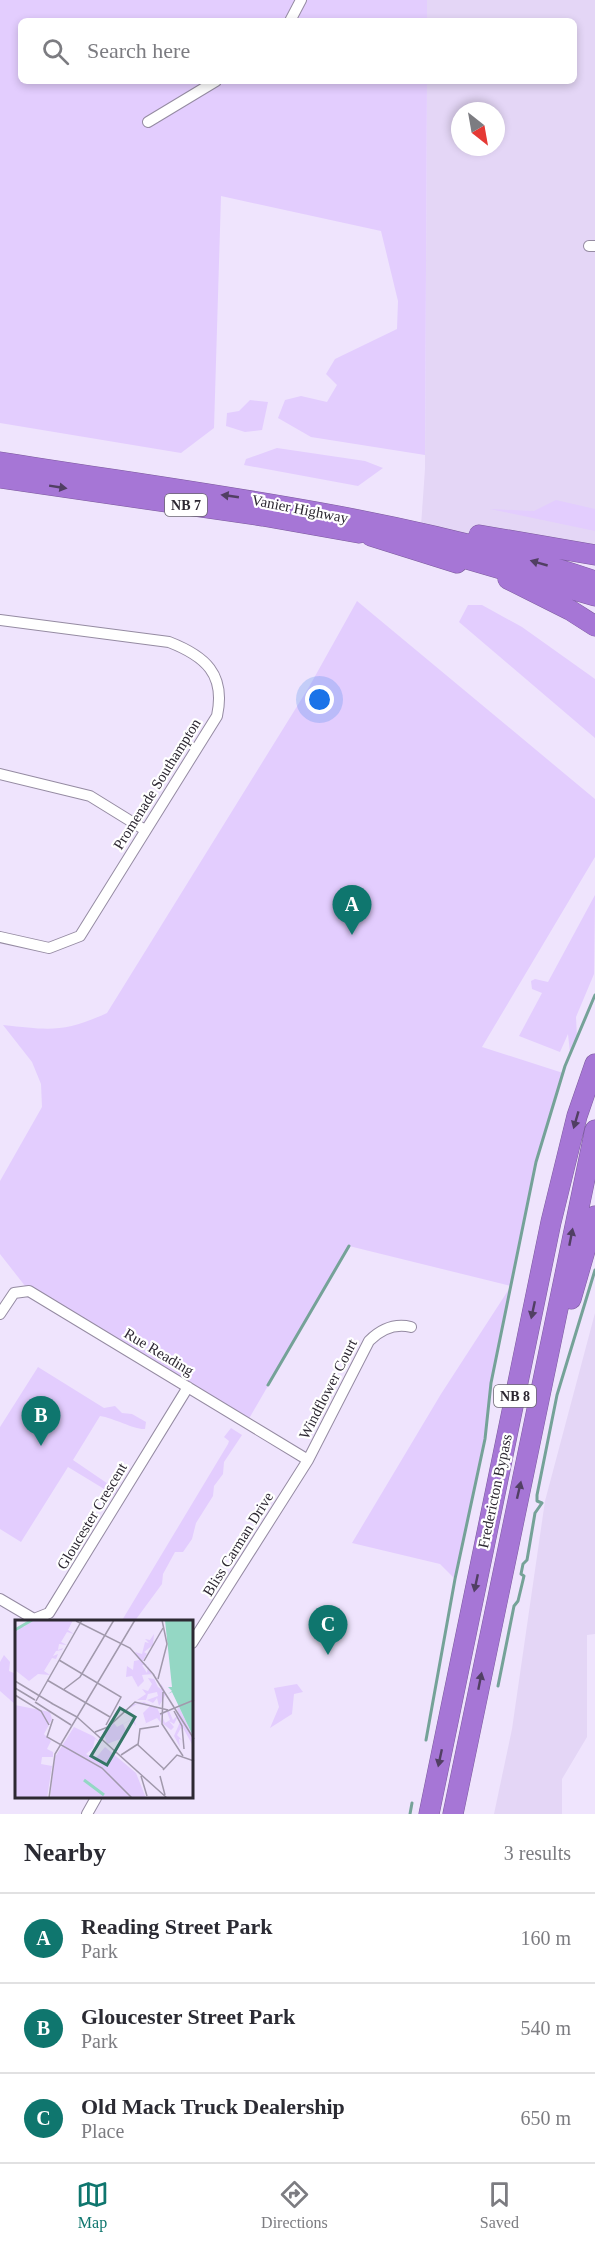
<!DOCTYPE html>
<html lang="en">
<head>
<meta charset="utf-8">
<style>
	body { margin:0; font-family:"Times New Roman",serif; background:#f2f2f3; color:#2b2b33 }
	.compass { position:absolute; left:451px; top:102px; width:54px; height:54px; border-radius:50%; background:#fff; box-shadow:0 3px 9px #0003; rotate:149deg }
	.you { position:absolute; left:320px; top:700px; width:21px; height:21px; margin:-15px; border:4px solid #fff; border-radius:50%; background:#1a73e8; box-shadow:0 0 0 9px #1a73e833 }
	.badge { display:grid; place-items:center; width:39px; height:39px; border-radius:50%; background:#0f766e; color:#fff; font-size:20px; font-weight:700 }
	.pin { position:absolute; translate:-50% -50px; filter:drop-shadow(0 2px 3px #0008) }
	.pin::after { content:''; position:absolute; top:32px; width:21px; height:18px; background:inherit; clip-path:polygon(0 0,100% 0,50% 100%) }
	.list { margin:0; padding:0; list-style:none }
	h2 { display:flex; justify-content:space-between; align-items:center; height:78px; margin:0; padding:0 24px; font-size:26px }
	h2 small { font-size:20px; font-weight:400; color:#7c7c81 }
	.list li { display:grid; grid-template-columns:39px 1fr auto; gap:18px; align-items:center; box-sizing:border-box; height:90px; padding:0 24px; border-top:2px solid #e1e1e2 }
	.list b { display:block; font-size:22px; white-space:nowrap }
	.list p { margin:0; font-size:20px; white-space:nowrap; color:#7c7c81 }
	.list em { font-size:20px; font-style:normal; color:#7c7c81 }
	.icon { flex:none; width:33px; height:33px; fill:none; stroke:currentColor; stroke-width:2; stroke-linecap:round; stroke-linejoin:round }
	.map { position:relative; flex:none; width:595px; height:1814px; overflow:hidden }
	.search { position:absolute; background:#fff; box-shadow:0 3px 9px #0003; left:18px; right:18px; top:18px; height:66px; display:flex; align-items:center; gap:15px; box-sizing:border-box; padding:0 21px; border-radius:9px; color:#7c7c81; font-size:22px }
	.sheet { height:348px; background:#fff }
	nav { display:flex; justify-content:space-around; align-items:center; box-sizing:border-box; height:84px; border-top:2px solid #e1e1e2; background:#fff; font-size:16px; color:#7c7c81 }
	nav a { display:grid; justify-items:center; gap:3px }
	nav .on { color:#0f766e }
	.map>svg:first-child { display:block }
	.built { fill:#e4d6f6; fill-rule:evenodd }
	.green { fill:#e3cdfe }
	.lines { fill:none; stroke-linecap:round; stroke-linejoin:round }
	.stream { stroke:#75a298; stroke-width:3 }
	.minor-casing { stroke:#958ba2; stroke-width:12 }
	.motorway-casing { stroke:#7c5b9d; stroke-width:21 }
	.minor { stroke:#fff; stroke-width:10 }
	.motorway { stroke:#a676d6; stroke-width:20 }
	.oneway { fill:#513f63 }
	.labels { text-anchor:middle; stroke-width:4.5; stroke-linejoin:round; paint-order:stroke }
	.shield { fill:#fff; stroke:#6c6870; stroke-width:1.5 }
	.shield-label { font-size:14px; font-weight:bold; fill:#2d2832 }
	.street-label { font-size:15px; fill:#2d2832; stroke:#fff }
	.inset-river { fill:none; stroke:#94d7c4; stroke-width:3 }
	.inset-road { fill:none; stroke:#a199ac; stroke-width:1.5 }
	.view { fill:#357666; fill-opacity:0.15; stroke:#357666; stroke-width:3 }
	.inset-edge { fill:none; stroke:#2d2832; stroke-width:3 }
</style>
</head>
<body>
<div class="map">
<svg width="595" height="1814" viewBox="0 0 595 1814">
	<rect width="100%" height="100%" fill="#efe4fd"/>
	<!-- built -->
	<path class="built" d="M427 0H595V555L421 526 425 469 427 81H574V21H427ZM460 111H496V147H460Z
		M595 1313V1634L587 1635V1737L562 1779V1814H494L512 1729 545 1501Z"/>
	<!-- green -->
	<path class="green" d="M0 0H427V21H21V81H427L425 455 311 437 278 418 285 400 301 396 327 402 337 385 326 374 335 359 397 329 398 301 381 231 221 196 214 428 181 453 0 423Z
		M250 400 268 402 262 430 245 432 226 426 227 413 239 411Z
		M277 448 365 461 383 468 358 486 244 465 246 459Z
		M556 500 595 509V531L490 509 534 511Z
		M357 601 595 799V857L482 1047 563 1073 536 1162 491 1383 485 1439 455 1579 440 1564 352 1543 441 1394 511 1286 349 1246 247 1422 29 1291 0 1254V1181L42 1107 41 1084 32 1062 3 1025C50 1030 63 1033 107 1013L309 687Z
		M468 605H482L522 627 595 679V738L459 622Z
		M595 895 594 974 576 1017 577 1037 570 1053 568 1034 560 1052 519 1036 542 993 532 989 531 981 535 979 548 982Z
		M38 1367 104 1408 115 1406 122 1413 132 1414 146 1422 145 1429C135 1430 114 1418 100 1416L73 1460 117 1490 114 1495 68 1467 21 1542 0 1529V1427Z
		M231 1428 242 1435 224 1462 223 1474 214 1486 213 1496 196 1523 192 1539 183 1552H175L163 1574 162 1584 134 1622H121L228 1444 229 1441 224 1437Z
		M4 1655 10 1662 9 1671 16 1674V1705L0 1691V1662Z
		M297 1684 303 1692 294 1694 292 1714 270 1728 279 1707 274 1688Z"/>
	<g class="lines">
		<!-- stream -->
		<path class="stream" d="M268 1385 349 1246
			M498 1686 514 1606 518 1601 524 1576 521 1574 523 1564 527 1560 535 1513 542 1503 537 1501V1495L557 1395 595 1270
			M426 1740 455 1579 485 1439 491 1383 536 1162 565 1066 595 995
			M410 1814 412 1803"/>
		<!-- minor casing -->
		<g class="minor-casing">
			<path id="minor" d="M290 21 301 0
				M148 122 216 81
				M589 246H595
				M0 620 169 642C205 656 226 674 217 716L80 936 49 948 0 937
				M0 774 90 796 145 830
				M0 1314 14 1293 29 1291 308 1460
				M0 1599 34 1619 49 1613 188 1387
				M192 1643 308 1460 369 1341C381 1329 394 1323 411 1327
				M87 1814 96 1798"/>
		</g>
		<!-- motorway casing -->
		<g class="motorway-casing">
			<path id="motorway" d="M0 462C200 494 402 516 595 581
				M0 478 263 516 359 533
				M479 535 595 555
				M371 536 457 563
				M446 553 595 596
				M508 579 570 610 595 626
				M571 1299 595 1216
				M429 1814 551 1222 577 1116 595 1064
				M453 1814 595 1130"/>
		</g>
		<!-- minor -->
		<use href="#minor" class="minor"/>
		<!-- motorway -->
		<use href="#motorway" class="motorway"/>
	</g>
	<!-- one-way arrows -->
	<defs><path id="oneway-solid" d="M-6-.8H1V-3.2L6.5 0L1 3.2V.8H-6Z" transform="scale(1.5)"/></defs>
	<g class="oneway">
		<use href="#oneway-solid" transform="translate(58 487) rotate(9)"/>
		<use href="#oneway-solid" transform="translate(230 496) rotate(-172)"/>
		<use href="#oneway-solid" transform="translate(539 563) rotate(-164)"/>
		<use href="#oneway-solid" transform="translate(576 1120) rotate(106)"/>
		<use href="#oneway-solid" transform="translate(571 1237) rotate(-79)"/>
		<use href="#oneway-solid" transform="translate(533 1310) rotate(102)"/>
		<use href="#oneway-solid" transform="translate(519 1490) rotate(-77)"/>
		<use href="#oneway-solid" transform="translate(476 1583) rotate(102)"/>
		<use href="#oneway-solid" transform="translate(480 1681) rotate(-79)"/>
		<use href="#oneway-solid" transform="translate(440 1758) rotate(102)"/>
	</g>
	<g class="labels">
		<!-- shield labels -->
		<g class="shield">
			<rect x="165" y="494" width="42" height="22" rx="4.5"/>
			<rect x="494" y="1385" width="42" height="22" rx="4.5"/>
		</g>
		<g class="shield-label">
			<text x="186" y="510">NB 7</text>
			<text x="515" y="1401">NB 8</text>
		</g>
		<!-- street labels -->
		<g class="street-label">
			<text transform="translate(300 509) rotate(11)" y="5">Vanier Highway</text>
			<text transform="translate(157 784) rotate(-58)" y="5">Promenade Southampton</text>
			<text transform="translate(159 1352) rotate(31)" y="5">Rue Reading</text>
			<text transform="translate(328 1389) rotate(-63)" y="5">Windflower Court</text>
			<text transform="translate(495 1491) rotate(-78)" y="5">Fredericton Bypass</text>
			<text transform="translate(92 1516) rotate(-59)" y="5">Gloucester Crescent</text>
			<text transform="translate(238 1544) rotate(-58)" y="5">Bliss Carman Drive</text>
		</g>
	</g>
	<!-- overview -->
	<g transform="translate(15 1620)">
		<rect width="178" height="178" fill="#efe4fd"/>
		<path d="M16 0H58L53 10 59 14 52 12 46 22 52 25 44 24 43 30 48 28 47 30 41 31 38 36 43 34 41 39 37 38 29 51 35 55 23 54 14 61 0 50V9L3 11 6 5 9 7ZM139 14 138 25 129 32 132 34 127 42 132 45H127L132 53 133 46 143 67 146 69V64L148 67 151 74 144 86 142 78 138 83 132 80 143 76 142 72 133 74 131 80H122L131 74 127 69 133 71 137 64 133 58 139 59 137 54 127 55 129 61 123 67 117 56 111 57 112 46 118 50 119 41 124 40 120 32 127 34 130 22 134 23 130 19 135 20ZM129 82 142 88 145 94 150 91H154L158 100 162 96 159 92 164 95 162 89 164 87 178 116V126L167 106 162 115 167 120 164 119 165 127 159 116 165 102 162 98 159 104 154 101 159 107 156 110 147 103V96L150 103 155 100 152 92 145 96 146 103 142 98 125 106 131 103 128 93 135 86 122 84 113 89V93L111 90 114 87 119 84ZM0 85 35 92 37 99 29 114 36 121 32 129 38 132V137H27L26 144 37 146 32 178H0ZM119 98 121 106 116 100 108 104 112 113 108 118 92 124 88 112 99 103 102 107ZM59 107 78 116 87 124 80 119 78 128 71 134 80 139 90 127 121 153 131 178H35L40 137Z" fill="#e3cdfe"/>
		<path d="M150 0 179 1 178 116 157 72 153 74 157 71 153 67H157Z" fill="#94d7c4"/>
		<path class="inset-river" d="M0 10 17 0M69 160 89 175"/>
		<path class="inset-road" d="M61 1 115 28 139 55M44 40 106 77 91 105M129 41 148 8M138 54 179 119M143 59 152 24 147 0M32 60 95 97M0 61 38 84M0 68 20 80M48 70 65 57 99 0M148 72 147 104 168 136M0 75 26 91 34 105M21 81 67 0M20 82 56 105M36 83 62 97M159 91 167 106 169 129M145 94 179 80M62 97 152 178M38 99 32 117 87 148 117 178M144 106 125 109 123 125 149 149M80 112 93 107 120 82 153 90M106 135 123 124M148 150 162 135 179 141M126 156 132 176M145 156 150 175M34 178 40 134 120 0"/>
		<path class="view" d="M105 88 120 97 92 145 76 136Z"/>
		<rect width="178" height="178" class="inset-edge"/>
	</g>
</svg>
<svg class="compass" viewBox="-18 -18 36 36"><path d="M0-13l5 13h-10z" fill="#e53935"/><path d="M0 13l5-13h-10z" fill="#7c7c81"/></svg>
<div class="you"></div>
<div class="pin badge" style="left:352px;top:935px">A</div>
<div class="pin badge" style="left:41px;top:1446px">B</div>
<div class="pin badge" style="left:328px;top:1655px">C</div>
<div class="search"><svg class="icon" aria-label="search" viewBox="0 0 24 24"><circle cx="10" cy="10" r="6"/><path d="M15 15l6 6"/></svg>Search here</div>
</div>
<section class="sheet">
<h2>Nearby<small>3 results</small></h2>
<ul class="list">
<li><span class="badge">A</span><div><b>Reading Street Park</b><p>Park</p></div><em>160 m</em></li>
<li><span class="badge">B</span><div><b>Gloucester Street Park</b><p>Park</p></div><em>540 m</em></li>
<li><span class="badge">C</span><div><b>Old Mack Truck Dealership</b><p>Place</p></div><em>650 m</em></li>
</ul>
</section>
<nav>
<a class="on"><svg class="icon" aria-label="map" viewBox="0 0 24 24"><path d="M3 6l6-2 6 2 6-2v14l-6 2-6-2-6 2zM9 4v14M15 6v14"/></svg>Map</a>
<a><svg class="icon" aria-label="directions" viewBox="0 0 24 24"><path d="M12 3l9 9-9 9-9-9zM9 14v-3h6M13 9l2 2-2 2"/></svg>Directions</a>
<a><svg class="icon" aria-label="saved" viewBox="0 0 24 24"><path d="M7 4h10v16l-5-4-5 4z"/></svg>Saved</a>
</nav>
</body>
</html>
